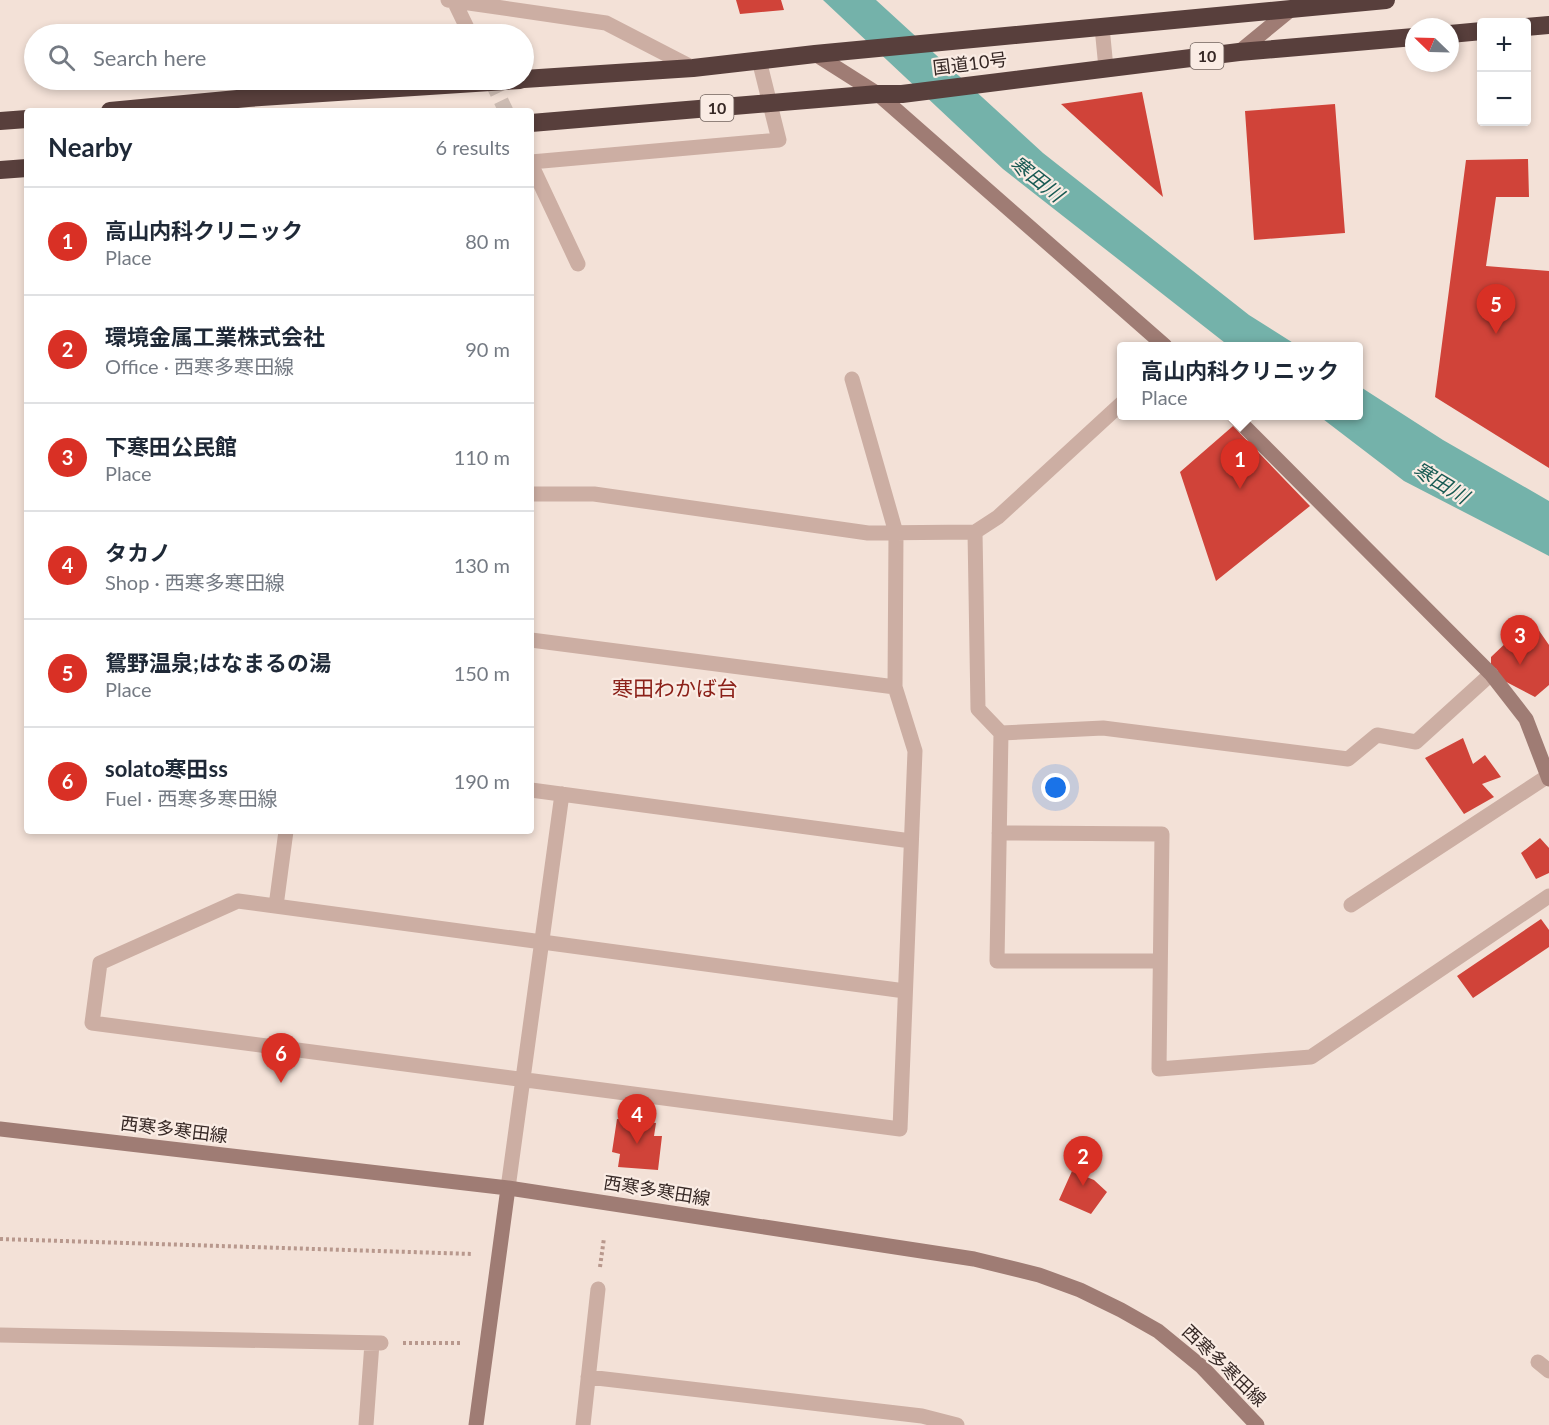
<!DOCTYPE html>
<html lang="en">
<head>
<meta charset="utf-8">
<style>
	body { margin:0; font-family:Lato,"Noto Sans JP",sans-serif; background:#f6f6f7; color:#1f2937 }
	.controls { position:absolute; right:18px; top:18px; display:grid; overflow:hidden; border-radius:6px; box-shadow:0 3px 9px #0003 }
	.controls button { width:54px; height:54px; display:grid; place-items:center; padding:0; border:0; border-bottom:2px solid #e0e1e3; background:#fff; color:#1f2937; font:30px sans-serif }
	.compass { position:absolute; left:1405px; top:18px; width:54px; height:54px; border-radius:50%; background:#fff; box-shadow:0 3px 9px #0003; rotate:293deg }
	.you { position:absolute; left:1056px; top:788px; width:21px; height:21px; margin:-15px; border:4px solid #fff; border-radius:50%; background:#1a73e8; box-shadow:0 0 0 9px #1a73e833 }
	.badge { display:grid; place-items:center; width:39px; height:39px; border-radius:50%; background:#d93025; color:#fff; font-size:20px; font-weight:700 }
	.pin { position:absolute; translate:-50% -50px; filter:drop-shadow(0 2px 3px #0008) }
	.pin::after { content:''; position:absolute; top:32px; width:21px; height:18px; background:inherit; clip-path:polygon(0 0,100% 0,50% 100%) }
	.popup { position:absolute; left:1117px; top:342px; width:246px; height:78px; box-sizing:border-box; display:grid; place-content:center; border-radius:6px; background:#fff; filter:drop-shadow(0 2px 4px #0005); font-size:20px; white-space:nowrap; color:#747a83 }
	.popup b { font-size:22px; color:#1f2937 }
	.popup::after { content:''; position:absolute; left:50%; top:100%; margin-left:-12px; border:12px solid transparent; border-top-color:#fff }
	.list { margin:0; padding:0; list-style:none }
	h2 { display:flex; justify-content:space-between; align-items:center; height:78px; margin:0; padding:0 24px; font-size:26px }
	h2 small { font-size:20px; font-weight:400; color:#747a83 }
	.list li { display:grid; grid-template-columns:39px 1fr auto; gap:18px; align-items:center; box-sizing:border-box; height:108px; padding:0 24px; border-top:2px solid #e0e1e3 }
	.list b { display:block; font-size:22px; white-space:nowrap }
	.list p { margin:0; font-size:20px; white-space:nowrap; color:#747a83 }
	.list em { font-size:20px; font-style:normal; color:#747a83 }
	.icon { flex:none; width:33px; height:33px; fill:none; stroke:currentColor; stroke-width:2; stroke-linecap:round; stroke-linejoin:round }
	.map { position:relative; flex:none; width:1549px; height:1425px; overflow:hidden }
	.search { position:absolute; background:#fff; box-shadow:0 3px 9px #0003; left:24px; top:24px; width:510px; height:66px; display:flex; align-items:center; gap:15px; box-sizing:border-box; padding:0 21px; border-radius:33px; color:#747a83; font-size:22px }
	.panel { position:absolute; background:#fff; box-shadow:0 3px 9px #0003; left:24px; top:108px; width:510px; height:726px; border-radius:6px }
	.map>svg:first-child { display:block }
	.water { fill:#74b2aa }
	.building { fill:#d04339 }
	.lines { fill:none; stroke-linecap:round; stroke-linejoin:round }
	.street-tunnel { stroke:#cdbcb3; stroke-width:15; stroke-dasharray:15 8; stroke-linecap:butt }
	.path { stroke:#b8988d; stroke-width:4; stroke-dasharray:3 3; stroke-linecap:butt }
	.street { stroke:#ccaea3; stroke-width:15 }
	.secondary { stroke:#9f7c74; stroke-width:15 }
	.highway { stroke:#583f3c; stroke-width:18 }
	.labels { text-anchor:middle; stroke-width:4.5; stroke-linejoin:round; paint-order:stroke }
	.shield { fill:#faece4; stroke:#71635e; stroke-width:1.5 }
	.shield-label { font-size:16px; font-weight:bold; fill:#362825 }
	.street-label { font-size:18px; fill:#362825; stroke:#faece4 }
	.water-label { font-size:20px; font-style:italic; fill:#185a53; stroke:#faece4 }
	.quarter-label { font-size:21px; fill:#8b2018; stroke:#faece4 }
</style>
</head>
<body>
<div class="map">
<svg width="1549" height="1425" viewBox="0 0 1549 1425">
	<rect width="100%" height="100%" fill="#f3e1d7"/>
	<!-- water -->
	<path class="water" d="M823 0H876L1043 153 1249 315 1298 346H1229L1003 169Z
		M1359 386 1443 440 1549 501V556L1404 481 1319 416H1358Z"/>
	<!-- building -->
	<path class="building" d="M736 0H781L784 10 740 14Z
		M1142 92 1163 197 1061 104Z
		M1335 104 1345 233 1254 240 1245 111Z
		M1528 159 1529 197H1496L1486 266 1549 271V468L1435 397 1466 160Z
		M1233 426 1310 506 1216 581 1180 472Z
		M1531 619 1549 645V685L1535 697 1491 674V657Z
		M1463 738 1473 764 1485 755 1501 777 1482 784 1494 797 1464 814 1425 758Z
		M1540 838 1549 848V873L1536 879 1521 853Z
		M1541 919 1549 930V947L1473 998 1457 976Z
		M617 1119 656 1123 654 1136H662L658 1170 618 1167 620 1154 612 1152Z
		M1072 1171 1094 1180 1107 1192 1091 1214 1059 1200Z"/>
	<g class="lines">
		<!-- street-tunnel -->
		<path class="street-tunnel" d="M491 80 506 111"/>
		<!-- path -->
		<path class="path" d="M0 1239 473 1254
			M600 1267 604 1238
			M403 1343H461"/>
		<!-- street -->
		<path class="street" d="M448 0 606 23 693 68
			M454 1 470 34
			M1102 27 1106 68
			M531 162 779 140 759 60
			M531 164 578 264
			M852 379 896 533 895 687 915 751 900 1129 92 1023 100 963 238 901 905 991
			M1122 403 998 517 975 532 978 709 1001 733 997 961H1160
			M531 494H594L868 533 975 532
			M531 640 895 687
			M1001 733 1103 728 1348 759 1377 735 1416 742 1491 674
			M531 790 911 841
			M999 833 1162 834 1159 1069 1311 1057 1549 896
			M1351 905 1548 776
			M276 906 286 831
			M508 1188 562 794
			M0 1335 381 1343
			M1538 1362 1549 1371
			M588 1377 922 1416 957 1425
			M366 1425 372 1343
			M583 1425 598 1289"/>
		<!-- secondary -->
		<path class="secondary" d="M1239 52 1294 7
			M815 54 878 94 1165 346
			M1234 416 1491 674 1526 719 1549 779
			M0 1129 508 1188 974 1259 1039 1275 1080 1290 1121 1310 1158 1331 1202 1367 1257 1425
			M476 1425 508 1188"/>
		<!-- highway -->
		<path class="highway" d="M1526 27 1549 25
			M1450 34 1482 31
			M524 79 693 68 815 54 1386 0
			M110 111 248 98 520 80
			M0 121 27 119
			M531 123 878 94H902L1239 52 1414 37
			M0 170 27 168"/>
	</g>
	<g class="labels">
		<!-- shield labels -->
		<g class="shield">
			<rect x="1190.5" y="43" width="33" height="26" rx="4.5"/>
			<rect x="700.5" y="95" width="33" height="26" rx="4.5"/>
		</g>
		<g class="shield-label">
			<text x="1207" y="62">10</text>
			<text x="717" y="114">10</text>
		</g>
		<!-- street labels -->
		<g class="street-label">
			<text transform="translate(970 64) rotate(-7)" y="6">国道10号</text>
			<text transform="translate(174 1130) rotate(7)" y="6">西寒多寒田線</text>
			<text transform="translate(657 1191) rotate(9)" y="6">西寒多寒田線</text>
			<text transform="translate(1224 1366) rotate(44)" y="6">西寒多寒田線</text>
		</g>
		<!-- water labels -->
		<g class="water-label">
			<text transform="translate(1037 179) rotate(38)" y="7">寒田川</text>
			<text transform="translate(1441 483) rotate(31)" y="7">寒田川</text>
		</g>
		<!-- quarter labels -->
		<g class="quarter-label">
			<text x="675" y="696">寒田わかば台</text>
		</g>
	</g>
</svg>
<div class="controls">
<button>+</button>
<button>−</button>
</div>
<svg class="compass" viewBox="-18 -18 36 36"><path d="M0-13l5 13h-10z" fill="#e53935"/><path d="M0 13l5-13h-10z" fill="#747a83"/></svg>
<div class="you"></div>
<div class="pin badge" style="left:1240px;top:489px">1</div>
<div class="popup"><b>高山内科クリニック</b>Place</div>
<div class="pin badge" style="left:1083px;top:1186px">2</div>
<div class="pin badge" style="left:1520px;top:665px">3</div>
<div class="pin badge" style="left:637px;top:1144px">4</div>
<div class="pin badge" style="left:1496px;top:334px">5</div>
<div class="pin badge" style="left:281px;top:1083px">6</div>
<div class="search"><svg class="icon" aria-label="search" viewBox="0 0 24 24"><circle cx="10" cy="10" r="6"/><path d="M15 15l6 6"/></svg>Search here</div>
<section class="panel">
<h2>Nearby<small>6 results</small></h2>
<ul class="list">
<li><span class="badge">1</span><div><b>高山内科クリニック</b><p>Place</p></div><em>80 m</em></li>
<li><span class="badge">2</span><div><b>環境金属工業株式会社</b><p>Office · 西寒多寒田線</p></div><em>90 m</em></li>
<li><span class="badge">3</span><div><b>下寒田公民館</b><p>Place</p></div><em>110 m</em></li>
<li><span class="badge">4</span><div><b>タカノ</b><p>Shop · 西寒多寒田線</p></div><em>130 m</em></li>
<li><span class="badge">5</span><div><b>鴛野温泉;はなまるの湯</b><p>Place</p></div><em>150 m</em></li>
<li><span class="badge">6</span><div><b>solato寒田ss</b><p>Fuel · 西寒多寒田線</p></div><em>190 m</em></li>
</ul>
</section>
</div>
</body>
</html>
